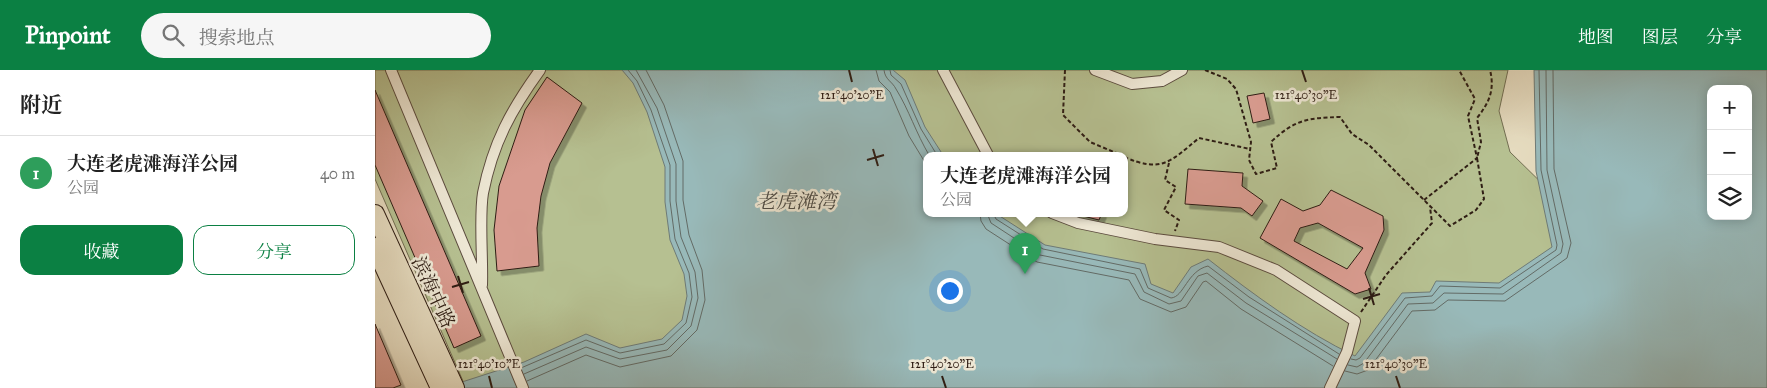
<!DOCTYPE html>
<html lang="zh">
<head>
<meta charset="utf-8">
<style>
	body { margin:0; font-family:"IM FELL Great Primer","Noto Serif SC",serif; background:#f6f6f6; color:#222 }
	.controls { position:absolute; right:15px; top:15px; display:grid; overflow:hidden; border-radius:10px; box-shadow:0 2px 12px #0003 }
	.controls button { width:45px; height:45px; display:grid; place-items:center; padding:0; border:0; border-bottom:1px solid #e0e0e0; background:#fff; color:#222; font:25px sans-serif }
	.you { position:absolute; left:574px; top:220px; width:18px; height:18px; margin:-12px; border:4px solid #fff; border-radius:50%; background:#1a73e8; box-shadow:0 0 0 8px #1a73e833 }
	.badge { display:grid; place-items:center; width:32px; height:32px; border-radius:50%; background:#0b8043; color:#fff; font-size:16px; font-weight:700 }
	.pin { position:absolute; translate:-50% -41px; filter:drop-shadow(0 1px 2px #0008) }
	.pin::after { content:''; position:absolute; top:26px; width:18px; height:15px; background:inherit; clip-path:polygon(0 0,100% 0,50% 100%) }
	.popup { position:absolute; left:548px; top:82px; width:205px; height:65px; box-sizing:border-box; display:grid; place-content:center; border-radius:10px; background:#fff; filter:drop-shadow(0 1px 4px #0005); font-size:16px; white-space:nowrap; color:#767676 }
	.popup b { font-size:19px; color:#222 }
	.popup::after { content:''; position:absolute; left:50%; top:100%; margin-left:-10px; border:10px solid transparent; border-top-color:#fff }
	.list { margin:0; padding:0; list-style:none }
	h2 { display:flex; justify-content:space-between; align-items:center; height:65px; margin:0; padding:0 20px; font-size:21px }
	h2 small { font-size:16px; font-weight:400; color:#767676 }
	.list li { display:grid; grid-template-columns:32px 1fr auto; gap:15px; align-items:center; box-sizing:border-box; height:75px; padding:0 20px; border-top:1px solid #e0e0e0 }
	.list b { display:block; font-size:19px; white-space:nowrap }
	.list p { margin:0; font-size:16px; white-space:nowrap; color:#767676 }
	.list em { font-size:16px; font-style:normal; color:#767676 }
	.actions { display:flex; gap:10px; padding:15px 20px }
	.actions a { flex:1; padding:11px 0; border:1px solid #0b8043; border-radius:15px; text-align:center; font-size:18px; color:#0b8043 }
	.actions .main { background:#0b8043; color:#fff }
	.icon { flex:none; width:28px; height:28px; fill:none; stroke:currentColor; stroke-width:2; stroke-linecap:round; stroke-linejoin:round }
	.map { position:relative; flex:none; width:1392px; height:318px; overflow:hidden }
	header { display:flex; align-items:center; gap:30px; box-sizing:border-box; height:70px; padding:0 25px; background:#0b8043; color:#fff }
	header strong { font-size:24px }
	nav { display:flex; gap:28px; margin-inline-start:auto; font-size:18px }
	.search { width:350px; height:45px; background:#f6f6f6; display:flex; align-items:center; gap:12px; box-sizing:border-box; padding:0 18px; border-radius:28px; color:#767676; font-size:19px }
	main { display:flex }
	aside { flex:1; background:#fff }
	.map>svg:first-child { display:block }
	.green { fill:#b6c091; stroke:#726e52; fill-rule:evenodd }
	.water { fill:#98b9b9; stroke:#6e7b77; fill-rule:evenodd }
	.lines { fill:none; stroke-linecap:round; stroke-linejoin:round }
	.shore { stroke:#636b66; stroke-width:1 }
	.building { fill:#d89b8f; stroke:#2e1d14; fill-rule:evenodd; filter:url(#shadow) }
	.street-casing { stroke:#5c4c3f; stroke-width:12 }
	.highway-casing { stroke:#2e1d14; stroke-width:20 }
	.path { stroke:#2e1d14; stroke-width:2; stroke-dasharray:4 2.5; stroke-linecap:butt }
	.street { stroke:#eee8d5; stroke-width:10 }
	.highway { stroke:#e5dbbf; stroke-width:18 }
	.ticks { fill:none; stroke:#2e1d14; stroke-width:2 }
	.labels { text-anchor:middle; stroke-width:5; stroke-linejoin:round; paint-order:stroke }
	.street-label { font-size:19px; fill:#2e1d14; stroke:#eee8d5 }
	.water-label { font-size:20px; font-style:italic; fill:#4e4c46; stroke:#eee8d5 }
	.ticks-label { font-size:12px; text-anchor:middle; fill:#2e1d14; stroke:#eee8d5; stroke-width:5; stroke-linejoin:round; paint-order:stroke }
</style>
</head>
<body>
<header>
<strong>Pinpoint</strong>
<div class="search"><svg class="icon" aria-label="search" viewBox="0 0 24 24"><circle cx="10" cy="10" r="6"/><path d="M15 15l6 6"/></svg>搜索地点</div>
<nav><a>地图</a><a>图层</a><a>分享</a></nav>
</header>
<main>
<aside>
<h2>附近<small></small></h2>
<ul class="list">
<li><span class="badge" style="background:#2e9e5b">1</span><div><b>大连老虎滩海洋公园</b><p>公园</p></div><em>40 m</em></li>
</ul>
<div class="actions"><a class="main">收藏</a><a>分享</a></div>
</aside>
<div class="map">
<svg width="1392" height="318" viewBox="0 0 1392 318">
	<defs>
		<filter id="shadow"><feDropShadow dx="4.5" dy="4.5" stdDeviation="0" flood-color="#0004"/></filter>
	</defs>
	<rect width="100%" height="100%" fill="#e5dbbf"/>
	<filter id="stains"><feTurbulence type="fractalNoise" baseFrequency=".004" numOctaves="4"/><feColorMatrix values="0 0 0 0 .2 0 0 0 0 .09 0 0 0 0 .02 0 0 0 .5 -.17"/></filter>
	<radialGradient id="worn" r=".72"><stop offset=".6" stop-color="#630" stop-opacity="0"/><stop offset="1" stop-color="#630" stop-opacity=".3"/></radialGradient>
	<!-- green -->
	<path class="green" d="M0 0H1133L1124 41 1135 82 1376 318H91L0 109ZM551 85H749V143H551Z"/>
	<!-- water -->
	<path class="water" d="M247 0H518L530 10 550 57 568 85H551V143H620L670 175 770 194 776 214 798 223 816 197 833 189C879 225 928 261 980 286L1027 223 1055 222 1061 211 1124 213 1177 177 1161 101 1159 0H1392V318H81L87 312 149 292 211 264 245 278 287 269 307 250 312 226 309 204 295 170 290 132V97L272 42 258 13ZM1336 19H1373V146H1336Z"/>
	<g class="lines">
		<!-- shore -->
		<path class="shore" d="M501 0 504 11 515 22 534 66 551 94
			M509 0C510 10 517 11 521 19 534 40 541 63 554 85
			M515 0 516 5 526 14 546 59 562 85
			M605 143 606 151 611 159 662 192 754 210 765 229 796 242 811 237 828 212 831 211 866 239 958 296
			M612 143 616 153 665 185 760 204 769 222 794 234 806 231 823 206 832 203 871 233 962 289
			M618 143 621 149 668 179 765 199 773 218 796 228C809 227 812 201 833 196L874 227 964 284
			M976 289 981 290 985 288 1030 228 1057 226 1065 216 1125 218 1181 180 1182 175 1166 100 1164 0
			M973 295 982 297 989 293 1033 234 1058 233 1069 223 1128 224 1186 183 1188 174 1172 100 1171 0
			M146 298 211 270 245 283 289 274 311 253 317 227 314 203 300 169 295 131V95L276 40 262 11 253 0
			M970 301 982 304 993 300 1037 241 1060 240 1073 230 1130 231 1192 188 1196 173 1179 99 1178 0
			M149 304 211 277 245 289 292 280 316 256 323 228 320 202 306 167 301 131V94L282 38 261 0
			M152 311 211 285 245 297 296 286 322 260 330 230 327 200 314 165 308 130V91L289 35 271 0"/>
	</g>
	<!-- building -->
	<path class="building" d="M172 7 207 33 175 93 166 126 162 158 164 196 122 201 119 160 124 116 150 40Z
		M0 20 106 266 79 278 0 95Z
		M889 23 895 49 878 53 872 26Z
		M813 99 868 103 867 116 888 131 877 146 866 138 810 134Z
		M956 120 1008 146 1009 160 990 203 996 219 980 224 885 168 906 129 928 141 945 135ZM943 153 988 178 972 199 919 171 925 158Z
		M696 143H727L724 150Z
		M0 254 26 315 18 318H0Z"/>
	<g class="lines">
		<!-- street casing -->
		<g class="street-casing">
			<path id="street" d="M16 0 148 318
				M568 0 613 85
				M720 0 757 14 787 11 807 0
				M677 143 703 153 780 169 844 177 901 200 980 251 972 282 955 318
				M107 215C108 189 104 147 108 123 118 73 136 40 165 0"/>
		</g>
		<!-- highway casing -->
		<g class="highway-casing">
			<path id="highway" d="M0 144 80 318
				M0 177 65 318"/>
		</g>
		<!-- path -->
		<path class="path" d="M690 0 688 45 715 72 746 85
			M830 0 852 9 861 19 876 72 874 90 881 104 902 98 896 72C920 49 934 48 965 47L977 64 994 75 1075 156 1101 140 1109 129 1102 88 1106 72 1102 48C1114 33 1120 20 1115 0
			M749 87C787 103 795 92 824 68L875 79
			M794 93 790 110 801 117 789 140 804 150 800 161
			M1049 130 1102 88 1093 46 1100 29 1084 0
			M986 242 1011 205 1057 153 1055 137"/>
		<!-- street -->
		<use href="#street" class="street"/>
		<!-- highway -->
		<use href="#highway" class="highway"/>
	</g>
	<!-- ticks -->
	<path class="ticks" d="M474 0 477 12M927 0 931 12M498 79 503 96M492 90 509 85M83 206 88 223M77 217 94 212M994 218 999 235M988 229 1005 224M114 306 117 318M567 306 571 318M1021 306 1025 318"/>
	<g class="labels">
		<!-- street labels -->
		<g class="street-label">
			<text transform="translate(59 222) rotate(65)" y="7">滨海中路</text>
		</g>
		<!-- water labels -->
		<g class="water-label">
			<text x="421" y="138">老虎滩湾</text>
		</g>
	</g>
	<g class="ticks-label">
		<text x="477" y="29">121°40'20"E</text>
		<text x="931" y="29">121°40'30"E</text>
		<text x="114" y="298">121°40'10"E</text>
		<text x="567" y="298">121°40'20"E</text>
		<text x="1021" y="298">121°40'30"E</text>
	</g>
	<rect width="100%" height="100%" filter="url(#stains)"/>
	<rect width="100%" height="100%" fill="url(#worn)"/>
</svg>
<div class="controls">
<button>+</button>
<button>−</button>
<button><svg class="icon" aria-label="layers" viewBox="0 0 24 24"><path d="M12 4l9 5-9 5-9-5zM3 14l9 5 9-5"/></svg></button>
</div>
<div class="you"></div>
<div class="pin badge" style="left:650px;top:204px;background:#2e9e5b">1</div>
<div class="popup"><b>大连老虎滩海洋公园</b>公园</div>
</div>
</main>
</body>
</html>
